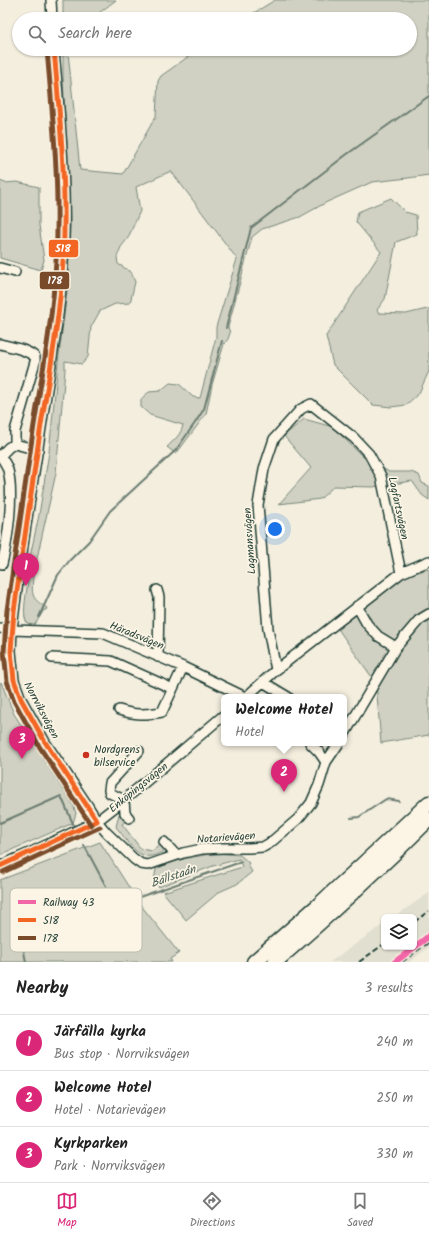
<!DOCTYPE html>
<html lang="en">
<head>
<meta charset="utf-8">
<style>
	body { margin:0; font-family:Kalam,sans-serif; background:#f2f2f2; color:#222 }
	.controls { position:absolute; right:12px; bottom:12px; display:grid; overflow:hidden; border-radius:6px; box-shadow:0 1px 3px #0004 }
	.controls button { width:36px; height:36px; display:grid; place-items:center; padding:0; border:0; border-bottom:1px solid #e0e0e0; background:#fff; color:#222; font:20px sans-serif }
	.you { position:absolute; left:275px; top:529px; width:14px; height:14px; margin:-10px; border:3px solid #fff; border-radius:50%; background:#1a73e8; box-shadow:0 0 0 6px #1a73e833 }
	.badge { display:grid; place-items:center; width:26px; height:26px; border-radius:50%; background:#db2777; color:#fff; font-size:13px; font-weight:700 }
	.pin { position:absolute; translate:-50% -33px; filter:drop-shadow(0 1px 2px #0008) }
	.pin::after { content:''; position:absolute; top:21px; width:14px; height:12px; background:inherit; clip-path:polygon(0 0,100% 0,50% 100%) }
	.popup { position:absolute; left:221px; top:694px; width:126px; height:52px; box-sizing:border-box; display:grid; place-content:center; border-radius:6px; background:#fff; filter:drop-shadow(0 1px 3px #0005); font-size:13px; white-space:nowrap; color:#767676 }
	.popup b { font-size:15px; color:#222 }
	.popup::after { content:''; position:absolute; left:50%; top:100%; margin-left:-8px; border:8px solid transparent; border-top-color:#fff }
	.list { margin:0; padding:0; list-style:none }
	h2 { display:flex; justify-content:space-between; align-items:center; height:52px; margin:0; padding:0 16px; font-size:17px }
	h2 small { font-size:13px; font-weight:400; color:#767676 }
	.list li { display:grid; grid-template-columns:26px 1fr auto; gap:12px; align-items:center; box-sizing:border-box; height:56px; padding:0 16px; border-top:1px solid #e0e0e0 }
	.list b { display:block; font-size:15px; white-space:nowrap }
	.list p { margin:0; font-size:13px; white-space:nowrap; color:#767676 }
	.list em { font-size:13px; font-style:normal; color:#767676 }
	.icon { flex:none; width:22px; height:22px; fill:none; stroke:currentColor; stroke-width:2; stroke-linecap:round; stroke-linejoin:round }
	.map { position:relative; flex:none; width:429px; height:962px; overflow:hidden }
	.search { position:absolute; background:#fff; box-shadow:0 1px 3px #0004; left:12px; right:12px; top:12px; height:44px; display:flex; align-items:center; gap:10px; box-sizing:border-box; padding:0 14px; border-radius:22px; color:#767676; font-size:15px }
	.sheet { height:220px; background:#fff }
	nav { display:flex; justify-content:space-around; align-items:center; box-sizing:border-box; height:56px; border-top:1px solid #e0e0e0; background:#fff; font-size:11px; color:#767676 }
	nav a { display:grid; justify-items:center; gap:2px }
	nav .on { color:#db2777 }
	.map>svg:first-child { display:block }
	.built { fill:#e1dfd0 }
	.green { fill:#d0d1c2; stroke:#78877b }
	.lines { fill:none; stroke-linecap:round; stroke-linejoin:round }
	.stream { stroke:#6c7d72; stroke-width:2 }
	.minor-casing { stroke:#1f3d34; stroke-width:12 }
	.highway-casing { stroke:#1f3d34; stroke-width:17 }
	.minor { stroke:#fcf5e5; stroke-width:9 }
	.highway { stroke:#fcf5e5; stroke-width:14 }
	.rail { stroke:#1f3d34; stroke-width:2; stroke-dasharray:6 3; stroke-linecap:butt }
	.bus-1-casing { stroke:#fcf5e5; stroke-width:8 }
	.bus-2-casing { stroke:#fcf5e5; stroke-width:8 }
	.bus-1 { stroke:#f26522; stroke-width:5 }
	.bus-2 { stroke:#7a4b2a; stroke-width:5 }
	.rail-1-casing { stroke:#fcf5e5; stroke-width:9 }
	.rail-1 { stroke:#f166a7; stroke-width:6 }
	.poi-dot { fill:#c8321e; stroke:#fcf5e5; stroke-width:1.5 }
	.labels { text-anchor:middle; stroke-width:3.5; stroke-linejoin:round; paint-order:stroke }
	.street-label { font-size:11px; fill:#1f3d34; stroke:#fcf5e5 }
	.poi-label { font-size:11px; fill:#1f3d34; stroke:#fcf5e5; text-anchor:start }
	.water-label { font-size:12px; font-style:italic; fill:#465d53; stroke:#fcf5e5 }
	.key { fill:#fcf5e5; stroke:#babeb0; stroke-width:1 }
	.key-label { font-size:11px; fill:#1f3d34 }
	.line-badge { stroke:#fcf5e5; stroke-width:1.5 }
	.badge-label { font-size:11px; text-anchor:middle; font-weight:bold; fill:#fff }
</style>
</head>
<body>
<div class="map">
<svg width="429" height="962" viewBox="0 0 429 962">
	<rect width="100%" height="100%" fill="#f3eede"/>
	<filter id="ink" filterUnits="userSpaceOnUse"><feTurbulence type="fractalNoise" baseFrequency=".025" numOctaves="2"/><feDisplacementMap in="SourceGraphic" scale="8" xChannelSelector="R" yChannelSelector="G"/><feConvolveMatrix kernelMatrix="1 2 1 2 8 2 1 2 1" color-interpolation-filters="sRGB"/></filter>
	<g filter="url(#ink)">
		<!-- built -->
		<path class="built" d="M429 893V947L409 962H330L384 924V947H414V917H394Z"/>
		<!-- green -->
		<path class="green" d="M63 0H116L91 19H63Z
			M275 0H429V175L408 178 372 182 327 202 300 217 262 229 252 237 228 327 230 333 228 339 224 344 212 385 206 414 176 454 167 447C174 440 181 435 183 425L150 415 141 407V399L149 392 160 391 170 383 179 384 193 397 200 398 216 337V327L237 259 171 171 136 187 140 211 128 238 121 247 117 257 118 264 131 272 135 282 130 303 115 304 100 311 91 327 88 357 82 364 65 361V370L56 473 33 576C32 594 30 598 47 608L46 610H44L34 626C31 625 27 624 26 621 22 613 27 590 28 581L25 580 39 515 49 452 58 363 68 284 70 223 63 76V49H71L68 52 80 170 123 174 156 116 158 81 161 76 199 49H410V19H244Z
			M0 181 5 183 17 182 39 187V225L44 260 41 270 0 258Z
			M391 198 405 212 416 215 417 234 396 242 385 299 377 310 379 313 406 314 427 309H429V371L419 393 406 405 391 407 373 405 333 365 326 336 381 252 356 222 358 212Z
			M304 419 333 427 362 456 389 472H411L419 475 422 483 429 486V500L422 495 412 481 373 487 334 486 320 499 279 504 311 468 284 436Z
			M429 569V735L381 743 376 683 338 629 406 575Z
			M1 682 14 714 73 805 76 813 73 823 0 855V683Z
			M119 814 124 816 127 820 122 824 141 849 152 851 160 845 166 848 167 850C162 852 157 855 152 856 136 859 125 837 116 827Z
			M100 842 139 903 179 953 170 959 172 962H0V880Z
			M215 853 240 855 249 863 248 865 252 872 237 884 219 892 186 920 163 892 242 867 239 859 213 866 159 887 154 881 156 869C173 859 196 857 215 853Z"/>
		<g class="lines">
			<!-- stream -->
			<path class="stream" d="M226 328 251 228 346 155 429 96
				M39 617 58 575 70 560 89 541 110 511 176 450 195 423 204 409 222 341
				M351 818 359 817 386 799 399 801
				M0 823 61 796 74 826
				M84 845 116 905
				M26 962 22 942 116 905 241 862"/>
			<!-- minor casing -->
			<g class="minor-casing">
				<path id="minor" d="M51 0 52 19
					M54 49C59 111 66 174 64 237 63 294 53 352 44 408 33 482 20 556 12 630L11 651 14 680 21 699 45 742 88 806 97 821 106 832 134 859 141 864 148 865 183 853 202 849 223 848H249L263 847 270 843 298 819 311 803 319 785 326 762 339 743
					M0 268 15 272
					M0 344C11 347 27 349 35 357V362L15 431V444L38 450
					M0 456 9 447 15 444
					M1 456C3 461 7 465 8 470 14 494 8 540 2 564
					M157 590 159 597 158 657
					M0 628 4 629 12 630 103 633 183 667 245 697
					M396 647 419 620 429 614
					M52 658 111 661 171 688 172 691
					M276 670 268 629 258 505 264 469 274 439 301 409 311 404 354 438 369 454 381 476 401 573
					M263 682 288 697
					M246 697 276 670 401 573 429 561
					M119 710C135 715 145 715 162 712L183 667
					M344 735 396 647 378 636 367 624 357 606
					M310 743 319 752 326 762
					M124 800 110 793 109 790 110 783 139 751
					M124 800 125 813 129 818
					M164 842 176 855
					M0 866 34 851 97 821 124 800 224 715"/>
			</g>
			<!-- highway casing -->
			<g class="highway-casing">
				<path id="highway" d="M254 962 320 904 429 803
					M275 962C328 916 379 869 429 819"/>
			</g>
			<!-- minor -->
			<use href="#minor" class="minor"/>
			<!-- highway -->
			<use href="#highway" class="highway"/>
			<!-- rail -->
			<path class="rail" d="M414 922 429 911
				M359 962 384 944
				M402 962 429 942"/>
			<!-- bus-1 casing -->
			<g class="bus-1-casing">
				<path id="bus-1" d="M54 49C60 119 67 190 63 260 60 316 50 371 41 425 32 487 23 549 14 611L11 651 14 680 21 699 45 742 97 821
					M0 866 97 821"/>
			</g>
			<!-- bus-2 casing -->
			<g class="bus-2-casing">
				<path id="bus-2" d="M47 50C53 119 60 190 56 260 53 316 43 370 34 425 25 487 16 548 7 610L4 652 7 681 14 701 39 746 91 825
					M3 872 100 827"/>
			</g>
			<!-- bus-1 -->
			<use href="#bus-1" class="bus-1"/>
			<!-- bus-2 -->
			<use href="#bus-2" class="bus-2"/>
			<!-- rail-1 casing -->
			<g class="rail-1-casing">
				<path id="rail-1" d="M395 962 429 936"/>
			</g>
			<!-- rail-1 -->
			<use href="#rail-1" class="rail-1"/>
		</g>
	</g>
	<!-- markers -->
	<circle class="poi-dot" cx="86" cy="755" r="4"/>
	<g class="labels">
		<!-- street labels -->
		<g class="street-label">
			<text transform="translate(399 508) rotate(78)" y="4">Lagfartsvägen</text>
			<text transform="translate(249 541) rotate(-94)" y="4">Lagmansvägen</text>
			<text transform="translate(137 635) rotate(22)" y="4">Häradsvägen</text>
			<text transform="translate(42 710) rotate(62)" y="4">Norrviksvägen</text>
			<text transform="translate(138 787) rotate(-39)" y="4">Enköpingsvägen</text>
			<text transform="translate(226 837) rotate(-4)" y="4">Notarievägen</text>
		</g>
		<!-- poi labels -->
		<g class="poi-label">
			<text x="94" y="753">Nordgrens<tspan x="94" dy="13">bilservice</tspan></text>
		</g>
		<!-- water labels -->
		<g class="water-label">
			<text transform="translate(173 876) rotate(-19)" y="4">Bällstaån</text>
		</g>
	</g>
	<!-- legend -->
	<rect x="10" y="888" width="132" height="64" rx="6" class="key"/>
	<rect x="18" y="900" width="18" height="4" fill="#f166a7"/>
	<rect x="18" y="918" width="18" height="4" fill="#f26522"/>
	<rect x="18" y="936" width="18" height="4" fill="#7a4b2a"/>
	<g class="key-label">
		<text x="43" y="906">Railway 43</text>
		<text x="43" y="924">518</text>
		<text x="43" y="942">178</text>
	</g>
	<g class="line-badge">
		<rect x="48" y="239" width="31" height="19" rx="4" fill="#f26522"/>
		<rect x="39" y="271" width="31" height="19" rx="4" fill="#7a4b2a"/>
	</g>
	<g class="badge-label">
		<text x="63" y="252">518</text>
		<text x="55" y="284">178</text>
	</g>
</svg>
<div class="controls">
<button><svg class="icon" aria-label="layers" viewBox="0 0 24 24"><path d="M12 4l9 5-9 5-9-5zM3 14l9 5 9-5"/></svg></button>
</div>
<div class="you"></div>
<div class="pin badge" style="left:26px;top:586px">1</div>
<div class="pin badge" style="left:284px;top:792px">2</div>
<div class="popup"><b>Welcome Hotel</b>Hotel</div>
<div class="pin badge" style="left:22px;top:759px">3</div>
<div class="search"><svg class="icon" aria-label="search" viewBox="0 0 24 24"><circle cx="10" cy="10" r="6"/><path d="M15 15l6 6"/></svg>Search here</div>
</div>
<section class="sheet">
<h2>Nearby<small>3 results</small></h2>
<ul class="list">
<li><span class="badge">1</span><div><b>Järfälla kyrka</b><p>Bus stop · Norrviksvägen</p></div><em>240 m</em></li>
<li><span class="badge">2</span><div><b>Welcome Hotel</b><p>Hotel · Notarievägen</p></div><em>250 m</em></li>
<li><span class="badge">3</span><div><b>Kyrkparken</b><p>Park · Norrviksvägen</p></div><em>330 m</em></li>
</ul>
</section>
<nav>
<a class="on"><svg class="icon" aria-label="map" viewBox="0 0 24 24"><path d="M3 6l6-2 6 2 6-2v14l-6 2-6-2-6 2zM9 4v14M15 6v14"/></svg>Map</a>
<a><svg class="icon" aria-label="directions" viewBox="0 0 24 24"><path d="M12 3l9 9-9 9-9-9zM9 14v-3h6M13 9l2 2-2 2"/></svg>Directions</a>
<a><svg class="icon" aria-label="saved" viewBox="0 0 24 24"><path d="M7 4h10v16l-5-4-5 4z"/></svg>Saved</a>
</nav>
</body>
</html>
